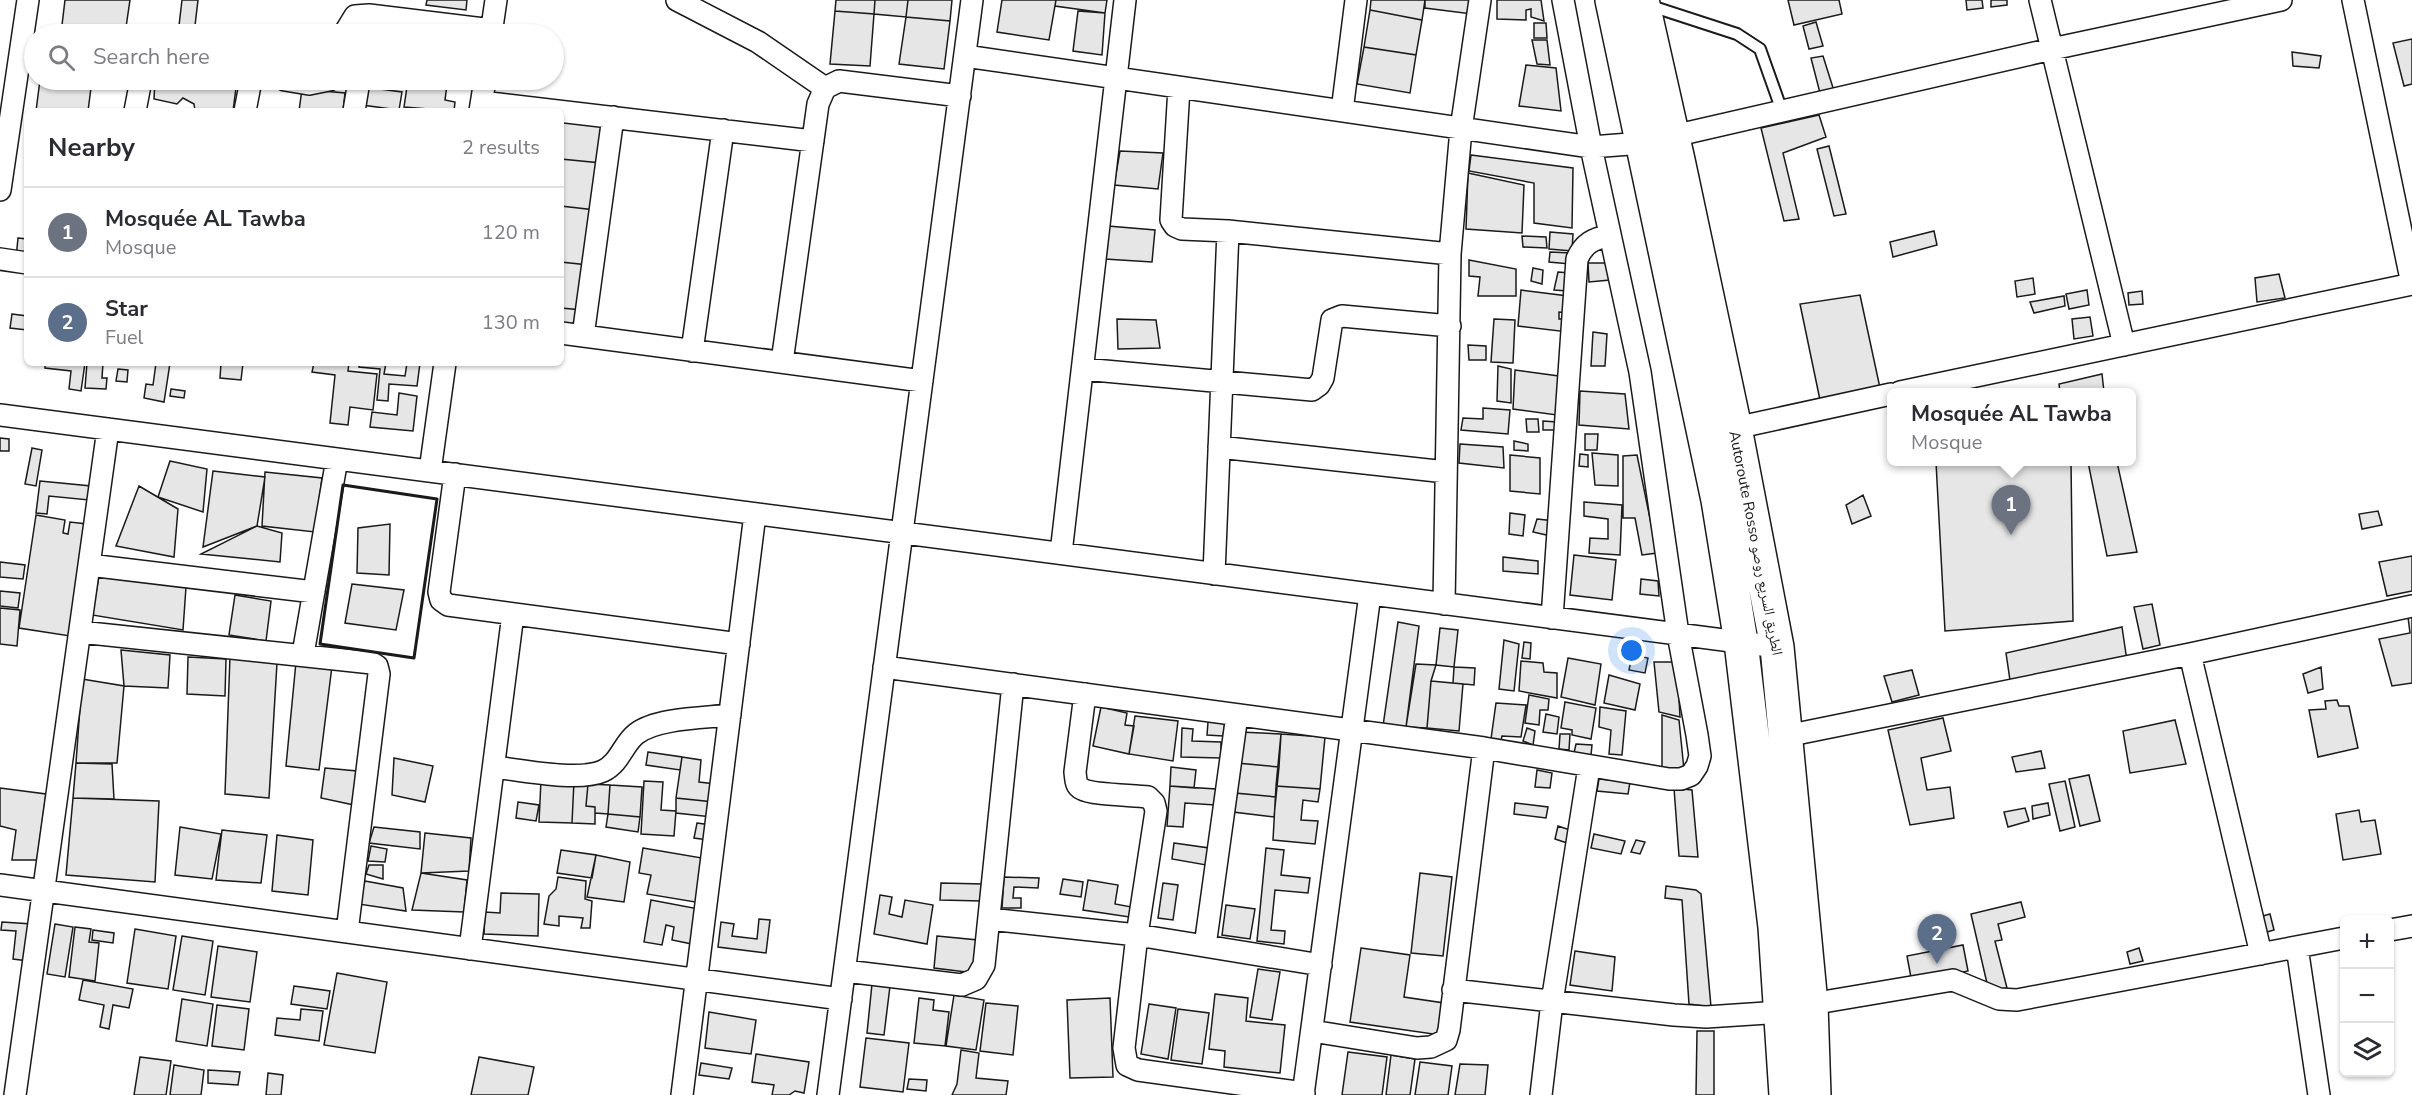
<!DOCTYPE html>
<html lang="en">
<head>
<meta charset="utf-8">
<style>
	body { margin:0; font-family:"Nunito Sans","Noto Naskh Arabic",sans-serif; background:#f7f7f7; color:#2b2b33 }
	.controls { position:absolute; right:18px; bottom:18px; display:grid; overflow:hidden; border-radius:9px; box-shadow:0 2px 4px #0004 }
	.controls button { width:54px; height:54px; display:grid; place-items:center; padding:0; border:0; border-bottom:2px solid #e1e1e2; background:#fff; color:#2b2b33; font:30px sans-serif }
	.you { position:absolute; left:1632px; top:651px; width:21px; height:21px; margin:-15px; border:4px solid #fff; border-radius:50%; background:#1a73e8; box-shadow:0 0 0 9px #1a73e833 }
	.badge { display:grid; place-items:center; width:39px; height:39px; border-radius:50%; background:#1a73e8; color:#fff; font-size:20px; font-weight:700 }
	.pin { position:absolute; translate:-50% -50px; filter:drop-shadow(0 2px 3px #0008) }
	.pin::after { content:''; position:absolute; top:32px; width:21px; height:18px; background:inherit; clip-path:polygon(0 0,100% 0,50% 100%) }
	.popup { position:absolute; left:1887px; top:388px; width:249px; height:78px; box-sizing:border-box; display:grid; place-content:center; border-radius:9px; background:#fff; filter:drop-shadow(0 2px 4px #0005); font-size:20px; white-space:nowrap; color:#7c7c81 }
	.popup b { font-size:22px; color:#2b2b33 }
	.popup::after { content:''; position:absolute; left:50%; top:100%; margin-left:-12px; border:12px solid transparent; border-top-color:#fff }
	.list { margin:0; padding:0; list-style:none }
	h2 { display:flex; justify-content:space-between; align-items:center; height:78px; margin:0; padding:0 24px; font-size:26px }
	h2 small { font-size:20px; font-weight:400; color:#7c7c81 }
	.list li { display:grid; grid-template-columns:39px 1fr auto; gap:18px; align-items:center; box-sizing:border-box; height:90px; padding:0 24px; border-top:2px solid #e1e1e2 }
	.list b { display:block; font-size:22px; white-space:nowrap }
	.list p { margin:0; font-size:20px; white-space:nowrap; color:#7c7c81 }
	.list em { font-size:20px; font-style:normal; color:#7c7c81 }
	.icon { flex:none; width:33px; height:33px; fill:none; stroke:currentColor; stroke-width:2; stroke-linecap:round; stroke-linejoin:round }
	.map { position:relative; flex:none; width:2412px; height:1095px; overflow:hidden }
	.search { position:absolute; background:#fff; box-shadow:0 2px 4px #0004; left:24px; top:24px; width:540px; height:66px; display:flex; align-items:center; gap:15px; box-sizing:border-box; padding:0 21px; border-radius:33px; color:#7c7c81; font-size:22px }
	.panel { position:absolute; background:#fff; box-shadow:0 2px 4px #0004; left:24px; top:108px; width:540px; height:258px; border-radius:9px }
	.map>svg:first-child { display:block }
	.building { fill:#e6e6e6; stroke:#1a1a1a; stroke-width:1.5 }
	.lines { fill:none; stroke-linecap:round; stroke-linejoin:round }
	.service-casing { stroke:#1a1a1a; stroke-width:14 }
	.minor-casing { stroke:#1a1a1a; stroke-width:24 }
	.trunk-casing { stroke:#1a1a1a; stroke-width:36 }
	.service { stroke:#fff; stroke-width:10 }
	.minor { stroke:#fff; stroke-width:21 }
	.trunk { stroke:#fff; stroke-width:33 }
	.wall { stroke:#1a1a1a; stroke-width:3 }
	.labels { text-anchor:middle; stroke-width:4.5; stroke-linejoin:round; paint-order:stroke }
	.street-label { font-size:15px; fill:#1a1a1a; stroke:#fff }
</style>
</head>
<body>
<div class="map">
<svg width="2412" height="1095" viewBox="0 0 2412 1095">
	<rect width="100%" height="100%" fill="#fff"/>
	<!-- building -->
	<path class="building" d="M65 0H130L125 34H87V28L62 25Z
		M182 0H198L194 34H178Z
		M427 0H467L466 10 426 5Z
		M836 0H875L874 14 835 11Z
		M875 0H908L906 17 874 14Z
		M908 0H952L950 21 906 17Z
		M1002 0H1056L1049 40 997 32Z
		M1056 0H1107L1105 13 1055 6Z
		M1371 0H1425L1422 20 1370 10Z
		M1425 0H1474L1472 14 1425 8Z
		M1497 0H1541L1544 21 1531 17V9L1526 10V20L1497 19Z
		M1788 0H1839L1842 14 1794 25Z
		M1966 0H1982L1983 8 1967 10Z
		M1991 0H2007V5L1991 7Z
		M1370 10 1422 20 1416 55 1364 47Z
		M835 11 874 14 870 66 830 64Z
		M1078 11 1105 13 1102 55 1073 51Z
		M906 17 950 21 944 69 899 64Z
		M1816 22 1823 46 1809 49 1803 26Z
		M1534 23H1546L1547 38H1534Z
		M2412 39V84L2404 86 2393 43Z
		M1532 40H1547L1550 65 1537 64Z
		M1364 47 1416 55 1410 93 1357 84Z
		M2292 52 2321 56 2319 68 2293 66Z
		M1823 56 1834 91 1820 93 1811 58Z
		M1526 65 1556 68 1561 111 1519 106Z
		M40 80H92L88 111H36Z
		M155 80H237L233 111H195L194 104 183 98 177 104 154 99Z
		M408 80H461L460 87 447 85 445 100 455 102 454 111 404 107Z
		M365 87 402 92 399 110 362 105Z
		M302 89 345 93 343 111H299Z
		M1819 115 1826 137 1783 153 1799 219 1784 221 1761 128Z
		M563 122 604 126 601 163 561 159Z
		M1829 146 1846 214 1834 216 1817 149Z
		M1120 151 1163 153 1158 189 1114 185Z
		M1471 155 1573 168 1572 228 1534 223V183L1469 171Z
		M561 159 601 163 595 210 561 206Z
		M1468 173 1524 185 1522 233 1466 229Z
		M561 206 595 210 588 265 561 262Z
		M1108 226 1155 230 1152 262 1105 259Z
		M1934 231 1937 245 1893 257 1890 242Z
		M1550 232 1573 234 1572 251 1549 249Z
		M1522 236 1546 237 1547 248 1523 247Z
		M18 238 27 239V259L16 258Z
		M1550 252 1571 253 1570 264 1549 262Z
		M1469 260 1516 269V296H1478L1480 277 1469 276Z
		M561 262 588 265 582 310 561 308Z
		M1588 263H1605L1610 280 1589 282Z
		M1533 268 1543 270 1542 284 1531 281Z
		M1558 272 1570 273 1568 291 1554 290Z
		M2279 274 2285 298 2257 302 2255 278Z
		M2033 278 2035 294 2017 297 2015 281Z
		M1521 290 1568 296 1569 313 1559 312V319H1569L1568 332 1518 326Z
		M2087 290 2089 305 2069 309 2066 294Z
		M2142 291 2143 304 2129 305 2128 293Z
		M1860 295 1880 388 1820 400 1800 304Z
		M2064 296 2065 306 2034 313 2030 302Z
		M561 308 582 310 580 331 561 329Z
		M12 314 27 316V330L10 328Z
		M2090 317 2093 336 2074 339 2072 319Z
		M1117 319 1156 320 1160 348 1118 349Z
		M1494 319 1515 320 1513 363 1491 362Z
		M1593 332 1607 334 1605 366H1591Z
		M1468 345 1486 346V360H1469Z
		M45 363H85L81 391 69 389 71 371 45 368Z
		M87 363H103L102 378H107L106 389 85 388Z
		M156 363H170L164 402 144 398 146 384 153 385Z
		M221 363H243L241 380 220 378Z
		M314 363H349L348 371 377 374 373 410 350 407 348 425 330 423 335 375 312 372Z
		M360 363H386L384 374 405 376 407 363H420L417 386 389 384 388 401 377 400 380 369 359 367Z
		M1498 366 1511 369V403L1497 401Z
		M118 369 128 370 127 382 116 381Z
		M1515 370 1566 377 1564 416 1513 409Z
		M2102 374 2104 392H2060L2059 384Z
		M171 389 185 391 184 398 170 396Z
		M1580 391 1625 394 1629 429 1579 425Z
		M399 393 417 396 413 431 370 427 372 412 397 415Z
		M1483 408 1510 410 1508 434 1461 430 1463 418 1483 419Z
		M1526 419H1538L1539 432H1527Z
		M1543 421 1557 422 1558 430H1543Z
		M1585 434H1598L1597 450H1585Z
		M0 438 9 439V451H0Z
		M1514 441 1528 444V451L1514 450Z
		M1460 444 1503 447 1504 468 1459 463Z
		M32 448 42 450 36 486 25 484Z
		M1592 453 1618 455V486L1595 485Z
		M1580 454 1588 455V467L1579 466Z
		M1510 455 1540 458V494L1510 491Z
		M1637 455 1657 553 1642 555 1635 518H1623V456Z
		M170 461 207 469 203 512 158 497Z
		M1936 462H2071L2073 621 1945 631Z
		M2088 462H2117L2137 552 2107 556Z
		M213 471 265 477 257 526 203 547Z
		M265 472 322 478 315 532 262 526Z
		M40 481 91 486 89 500 49 496 47 514 36 513Z
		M139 486 178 509 174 557 116 546Z
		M1863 495 1871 516 1852 524 1846 505Z
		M1584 502 1622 505 1620 555 1589 553 1590 538 1608 539V519L1584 516Z
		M2378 511 2382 525 2362 529 2359 514Z
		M1510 513 1525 515 1523 536 1509 534Z
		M36 515 65 520 63 533 68 534 70 522 87 524 70 636 19 628Z
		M1537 519 1555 521 1551 536 1533 532Z
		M390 524 389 575 357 573 358 528Z
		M257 526 282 533 280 562 201 554Z
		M1574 555 1616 560 1612 600 1570 595Z
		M2412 556V591L2387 596 2379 562Z
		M1503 557 1538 561V574L1503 571Z
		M0 562 25 565 23 579 0 577Z
		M99 576 186 587 183 630 92 615Z
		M1641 579 1658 581 1659 596 1640 594Z
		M352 584 404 590 396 630 345 623Z
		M0 591 20 593 18 608 0 606Z
		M235 595 271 601 266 641 229 635Z
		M2152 604 2160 645 2143 649 2134 607Z
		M0 608 20 610 17 646 0 644Z
		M2412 616V683L2392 686 2379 639 2410 633 2408 617Z
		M1398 622 1419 626 1406 727 1383 726Z
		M2122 627 2127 661 2011 687 2006 653Z
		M1440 628 1458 630 1454 667 1436 665Z
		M1504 640 1519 644 1514 691 1499 689Z
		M1524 642 1531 643 1530 659 1522 658Z
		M121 650 170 655 168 688 124 686Z
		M1632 655 1648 658 1645 673 1629 670Z
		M230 656 277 663 269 798 225 794Z
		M188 657 226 659 225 696 187 694Z
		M1568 658 1601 664 1595 705 1561 697Z
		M1521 661 1543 663 1544 672 1557 673V698L1519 691Z
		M296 662 332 666 319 770 286 766Z
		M1654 662H1677L1680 717 1659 712Z
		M1416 664 1436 665 1431 681 1427 728 1406 727Z
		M1454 667 1475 668 1474 685 1453 683Z
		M2321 667 2323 689 2308 693 2303 674Z
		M1912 670 1919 695 1892 702 1884 676Z
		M1609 675 1640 684 1635 710 1604 703Z
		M82 679 124 686 117 763H76Z
		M1431 681 1463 684 1459 731 1427 728Z
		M1529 695 1549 699 1548 710H1540L1539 725 1525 723Z
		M2337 700 2339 706H2349L2358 748 2318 757 2309 710 2326 709 2325 701Z
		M1565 702 1596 708 1591 739 1572 735V730L1561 728Z
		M1496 703 1526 705 1521 737 1502 736 1501 741 1491 739Z
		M1101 707 1127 713 1125 725 1134 726 1129 754 1093 746Z
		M1600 707 1626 711 1622 755 1609 754 1611 730 1599 727Z
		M1546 714 1559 717 1557 734 1543 732Z
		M1662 715 1679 720 1684 770 1662 768Z
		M1135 716 1178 721 1173 761 1129 754Z
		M1943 718 1951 751 1921 758 1927 790 1950 787 1954 818 1910 825 1888 730Z
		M2175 720 2186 764 2130 773 2123 731Z
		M1208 722 1225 723 1223 736 1207 735Z
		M1182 728 1193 729 1192 741 1221 742V758L1181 757Z
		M1527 728 1535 731 1533 745 1523 741Z
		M1240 732 1281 734 1279 767 1237 763Z
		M1281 734 1325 737 1320 789 1276 786Z
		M1560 734H1570L1569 750 1559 749Z
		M1576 744 1592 745 1591 755 1574 753Z
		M2041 751 2045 768 2016 772 2012 757Z
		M648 752 682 757 680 770 646 765Z
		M682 757 701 760 699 782 716 784 714 802 676 798Z
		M394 758 433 766 425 802 392 795Z
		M76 763 112 764 114 799 73 798Z
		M1237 763 1279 767 1276 797 1235 793Z
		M1171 767 1196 770 1194 788 1170 786Z
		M325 768 357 771 354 805 321 798Z
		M1537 770 1552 773 1550 788 1535 787Z
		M2089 775 2100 821 2080 826 2069 779Z
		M1599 779 1630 782 1628 794 1597 791Z
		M541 780 574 781 572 823 539 822Z
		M574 781 588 784 586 806 595 807V824L572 823Z
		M644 781 663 782 661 810 676 811 674 836 641 834Z
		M2065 781 2075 827 2060 831 2049 784Z
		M588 784 610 785 608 814 595 813V807L586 806Z
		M610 785 642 787 640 817 608 814Z
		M1170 786 1216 789 1215 805 1185 803 1183 827 1167 826Z
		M1276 786 1320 789 1318 802 1303 800 1301 820 1318 821 1315 844 1273 840Z
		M0 788 46 794 37 860H12L16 830 0 826Z
		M1674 788 1692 790 1698 857 1679 856Z
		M1235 793 1276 797 1274 817 1233 812Z
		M73 798 159 801 155 882 66 875Z
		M676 798 714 802 712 817 676 813Z
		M518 802 539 805 536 821 516 818Z
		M1515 803 1548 807 1546 818 1514 814Z
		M2048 803 2050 815 2033 819 2032 806Z
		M2025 808 2029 821 2008 827 2004 812Z
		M2359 810 2361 822 2375 820 2381 854 2343 860 2336 814Z
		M608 814 640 817 638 832 606 827Z
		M697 823 711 825 708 840 694 838Z
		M1558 826 1573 831 1570 844 1555 839Z
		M180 827 221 834 212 879 175 875Z
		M374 827 420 832V849L369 843Z
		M222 830 267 835 261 883 216 880Z
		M425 833 471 838 469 871 421 873Z
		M1594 834 1625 841 1621 854 1591 848Z
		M277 835 313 840 308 895 272 891Z
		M1636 840 1645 842 1640 854 1631 852Z
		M1174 843 1209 848 1206 865 1172 859Z
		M371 846 387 849 385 862 368 861Z
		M643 848 708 859 701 903 647 894 651 875 639 873Z
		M1266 848 1284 850 1281 875 1310 878 1308 893 1275 890 1271 930 1285 931 1284 944 1257 941Z
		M561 850 596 855 592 878 557 873Z
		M596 855 630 862 624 902 587 897Z
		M369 865H383V879L366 874Z
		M421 873 467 880 464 912 412 910Z
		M1420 873 1452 877 1443 956 1411 953Z
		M558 877 586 881 585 899 592 901 590 928H581L583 918 559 916V926L544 924 549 896 556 889Z
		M1004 877 1039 878 1038 888 1014 887 1013 898H1021V908H1002Z
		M1063 879 1083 882 1081 897 1060 894Z
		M1088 880 1118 885 1115 904 1137 908 1136 918 1083 910Z
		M365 881 403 888 406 911 358 904Z
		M941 883 983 884 982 901 940 900Z
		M1163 883 1178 885 1173 920 1158 918Z
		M1666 886 1696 890 1701 894 1711 1007 1689 1004 1682 900 1665 898Z
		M501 893 539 894 538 936 484 934 485 912 500 913Z
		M880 895 892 897 889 914 902 917 905 900 933 905 927 944 874 934Z
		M651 900 699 909 692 944 672 940 674 927 666 925 662 945 644 942Z
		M2021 902 2025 917 1998 924 2002 940 1995 941 2007 988 1989 992 1971 914Z
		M1226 905 1255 909 1250 939 1222 935Z
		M2270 914 2274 930 2260 934 2256 918Z
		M759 919 770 920 766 953 718 947 721 922 734 924 732 936 757 939Z
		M2 922 32 924 28 961 13 959 16 931 1 930Z
		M55 924 73 927 65 977 47 974Z
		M75 927 91 929 89 942 99 943 95 981 69 977Z
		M135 929 176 936 168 989 127 983Z
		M93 930 114 933 113 943 92 940Z
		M182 936 213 941 205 995 173 990Z
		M937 936 978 940 974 973 934 968Z
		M1963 945 1968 971 1912 983 1907 956Z
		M218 946 257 952 250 1002 211 997Z
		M1361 948 1410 955 1404 997 1444 1003 1440 1035 1350 1022Z
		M2139 948 2143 961 2130 964 2127 952Z
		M1575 951 1615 957 1612 991 1570 985Z
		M1258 969 1280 972 1272 1020 1250 1017Z
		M337 973 387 982 375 1053 324 1045Z
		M83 980 133 989 129 1008 113 1005 109 1029 100 1027 104 1005 79 1000Z
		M872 984 890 986 884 1035 867 1033Z
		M294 986 330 991 327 1009 291 1004Z
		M1215 994 1248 998 1246 1021 1285 1025 1280 1073 1224 1067 1225 1051 1209 1049Z
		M954 995 984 1000 976 1050 946 1046Z
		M919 998 934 1000 933 1010 949 1012 945 1046 914 1043Z
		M1110 998 1113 1077 1070 1078 1067 1000Z
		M182 999 213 1004 207 1046 176 1041Z
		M986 1003 1018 1006 1013 1055 980 1051Z
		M1149 1004 1176 1008 1168 1059 1141 1054Z
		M217 1005 249 1009 244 1050 212 1046Z
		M301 1009 323 1011 319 1041 275 1035 277 1018 300 1020Z
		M1178 1009 1209 1013 1202 1064 1171 1060Z
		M709 1012 756 1020 751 1054 705 1048Z
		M1697 1031H1714V1095H1696Z
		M866 1038 909 1043 903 1092 860 1087Z
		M961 1050 979 1053 976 1078 1008 1081 1006 1095H952L957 1084Z
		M1348 1052 1387 1057 1382 1095H1342Z
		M756 1054 809 1062 804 1093 795 1091 789 1095H772L774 1085 752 1082Z
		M1391 1055 1415 1059 1410 1095H1386Z
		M140 1057 171 1061 166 1095H134Z
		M479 1057 534 1067 528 1095H471Z
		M1420 1062 1452 1066 1448 1095H1415Z
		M701 1063 732 1068 729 1079 699 1075Z
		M1460 1064 1488 1065 1485 1095H1455Z
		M174 1065 204 1070 201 1095H170Z
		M208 1070 240 1072 238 1085 208 1083Z
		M268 1073 283 1075 281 1095H266Z
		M909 1079 927 1080 926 1091 907 1089Z"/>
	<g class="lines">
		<!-- service casing -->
		<g class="service-casing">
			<path id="service" d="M1648 5 1737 34 1760 49 1782 111"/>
		</g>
		<!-- minor casing -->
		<g class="minor-casing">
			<path id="minor" d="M677 0 758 42 825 88
				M2040 0 2124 345
				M2353 0 2412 284
				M344 34 355 16 369 15 492 30
				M491 34 496 0
				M965 56 1591 147 1643 143 2052 49 2281 0
				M285 80 309 84 329 80
				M1179 88 1171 220 1175 226 1182 229 1228 231 1450 254
				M482 102 813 141
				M135 111 141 80
				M245 111 251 80
				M354 111 358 87 357 80
				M480 111 485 80
				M1342 111 1356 0
				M0 190 28 0
				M0 259 27 263
				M561 333 922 381
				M583 336 613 117
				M692 351 723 130
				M782 362 818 104 825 88 839 81 960 96
				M1083 369 1312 390 1319 385 1323 378 1332 320 1342 316 1450 326
				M1900 392 2412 284
				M0 415 1777 647
				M1735 428 1891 394
				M1219 447 1446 472
				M430 471 445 363
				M455 474 439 592 441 600 448 605 739 644
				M1061 553 1125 0
				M89 565 314 592
				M1214 574 1228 231
				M1444 604 1450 254 1461 129 1480 0
				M1552 618 1577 259C1584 243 1593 239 1610 235
				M80 632 372 663 377 666 379 674 347 932
				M303 654 337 459
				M2190 654 2261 954
				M884 667 1484 748 1669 779H1681L1691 775 1697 766 1700 756 1697 735 1678 634 1640 372 1591 147 1563 0
				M1085 694 1075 772C1076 779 1075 786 1082 789 1092 795 1134 795 1148 797L1154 803 1156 811 1137 935 1124 1048 1127 1065 1138 1070 1304 1093
				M1786 736 2190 654 2412 606
				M494 767C521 770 579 782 603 771 620 763 623 744 636 734 656 718 704 718 730 715
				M0 885 841 999
				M989 919 1137 935 1321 965
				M2390 930 2412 926
				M1205 946 1237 715
				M2297 947 2319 1095
				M470 949 513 614
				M845 971 962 985 976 979 984 965 1013 684
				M1453 990 1674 1015 1706 1017 1782 1012
				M1811 1004 1953 980 1999 999 2017 1000 2344 938
				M1312 1031 1417 1048 1431 1047 1446 1040 1449 1030 1484 748
				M15 1095 108 429
				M682 1095 755 514
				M828 1095 972 0
				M1303 1095 1370 594
				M1541 1095 1552 1002 1589 767"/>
		</g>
		<!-- trunk casing -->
		<g class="trunk-casing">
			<path id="trunk" d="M1612 0 1718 500 1741 642 1775 927 1786 1095
				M1642 0 1678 160 1735 428 1777 647 1811 1004 1814 1095"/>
		</g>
		<!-- service -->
		<use href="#service" class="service"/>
		<!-- minor -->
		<use href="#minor" class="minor"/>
		<!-- trunk -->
		<use href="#trunk" class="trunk"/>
		<!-- wall -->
		<path class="wall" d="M343 485 437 499 414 658 320 644Z"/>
	</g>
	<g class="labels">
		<!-- street labels -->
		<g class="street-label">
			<text transform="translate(1756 543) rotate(79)" y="5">Autoroute Rosso الطريق السريع روصو</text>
		</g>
	</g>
</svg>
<div class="controls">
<button>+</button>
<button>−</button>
<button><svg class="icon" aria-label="layers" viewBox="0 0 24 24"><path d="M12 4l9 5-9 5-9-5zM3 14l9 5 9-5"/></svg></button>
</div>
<div class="you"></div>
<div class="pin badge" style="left:2011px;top:535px;background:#6b7280">1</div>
<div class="popup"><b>Mosquée AL Tawba</b>Mosque</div>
<div class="pin badge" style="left:1937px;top:964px;background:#5c6f8a">2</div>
<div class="search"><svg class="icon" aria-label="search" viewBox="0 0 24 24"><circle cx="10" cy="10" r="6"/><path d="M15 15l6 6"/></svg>Search here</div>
<section class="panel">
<h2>Nearby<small>2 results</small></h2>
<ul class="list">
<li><span class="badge" style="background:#6b7280">1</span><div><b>Mosquée AL Tawba</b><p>Mosque</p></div><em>120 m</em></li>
<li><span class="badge" style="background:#5c6f8a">2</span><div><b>Star</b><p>Fuel</p></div><em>130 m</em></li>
</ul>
</section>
</div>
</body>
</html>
